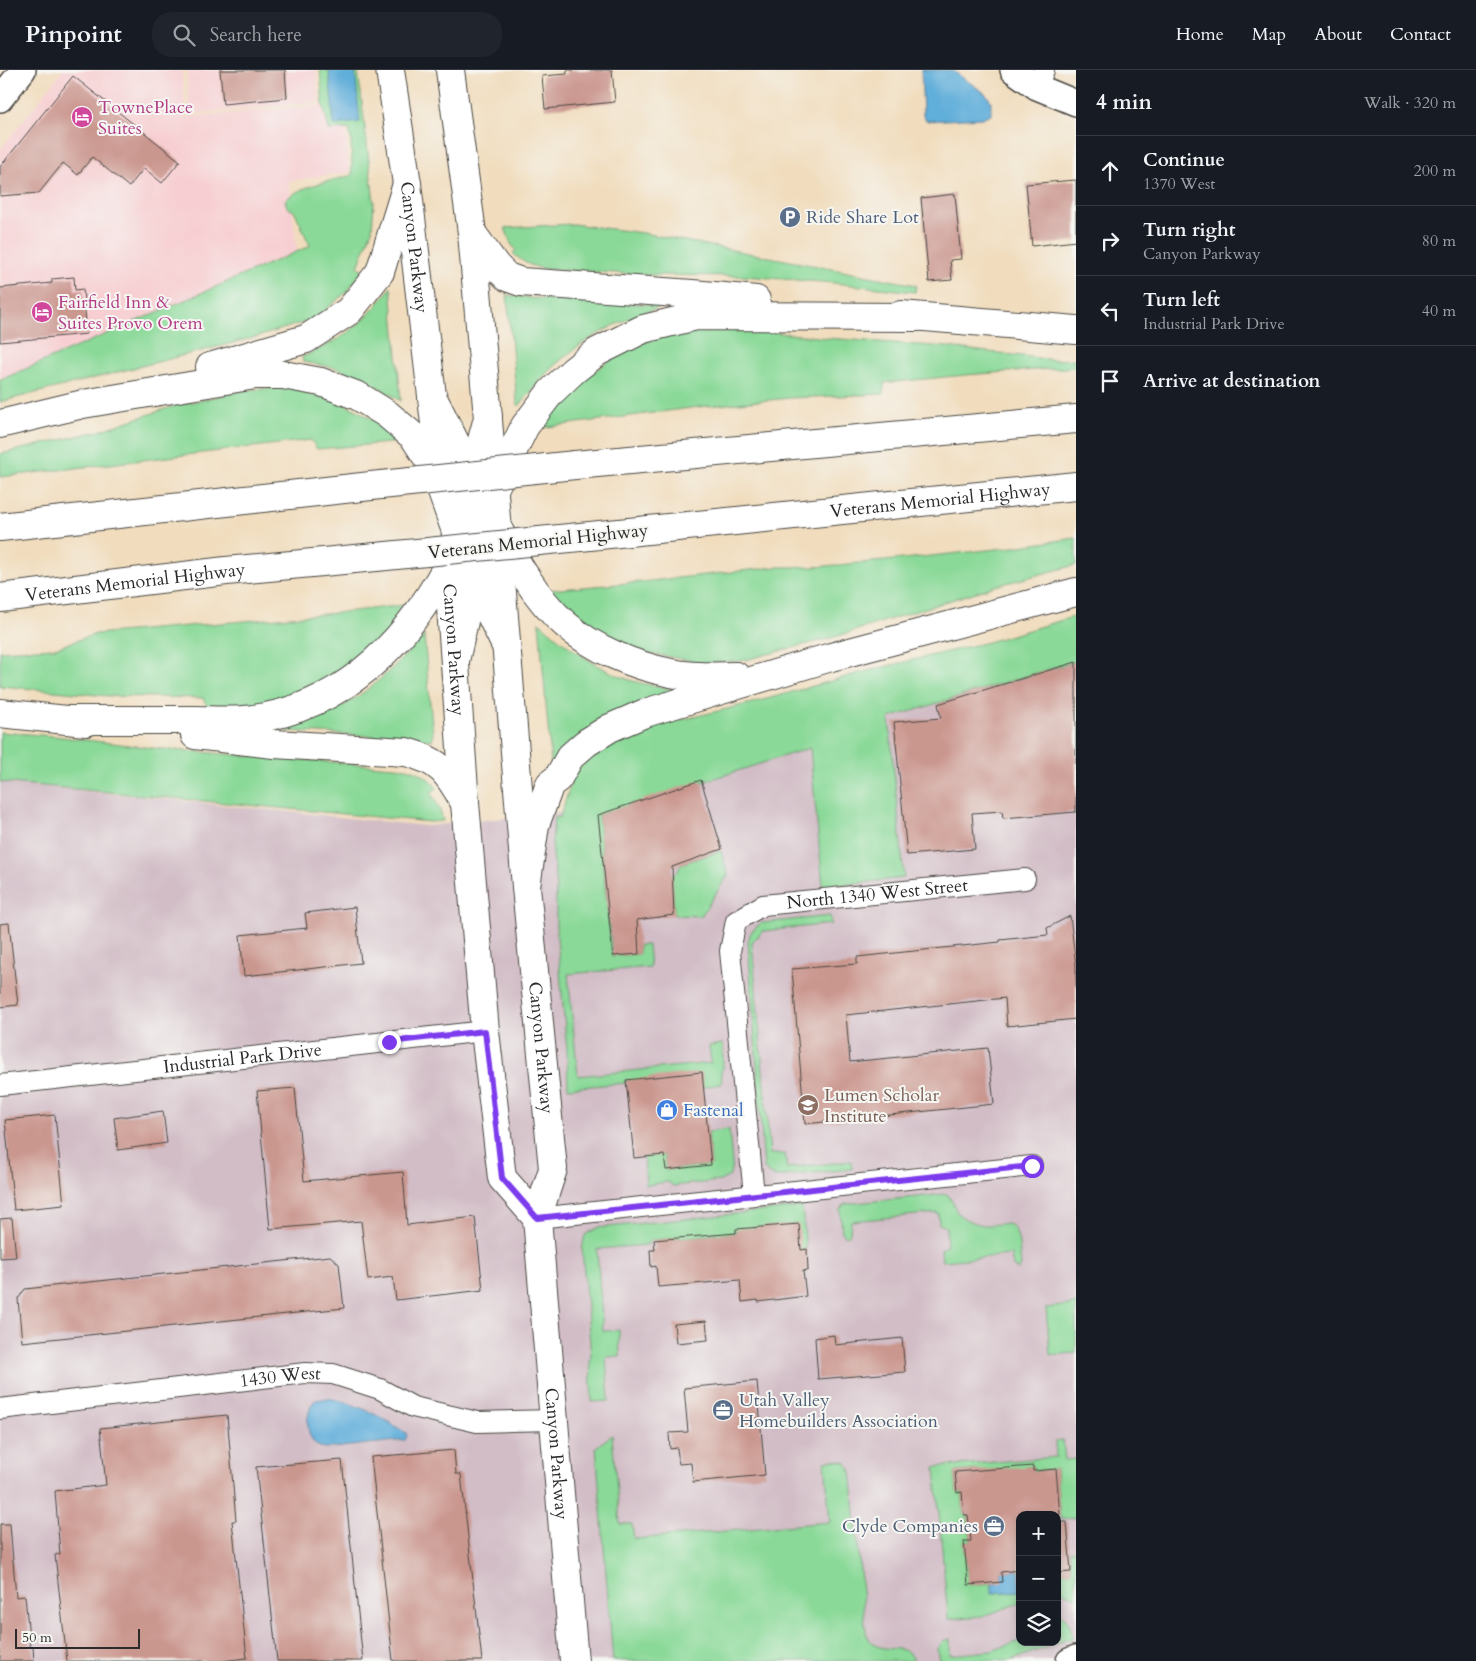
<!DOCTYPE html>
<html lang="en">
<head>
<meta charset="utf-8">
<style>
	body { margin:0; font-family:Cardo,serif; background:#20242c; color:#f1f3f6 }
	.controls { position:absolute; right:15px; bottom:15px; display:grid; overflow:hidden; border-radius:10px; box-shadow:0 2px 8px #0003 }
	.controls button { width:45px; height:45px; display:grid; place-items:center; padding:0; border:0; border-bottom:1px solid #363941; background:#171b24; color:#f1f3f6; font:25px sans-serif }
	.scale { position:absolute; left:15px; bottom:12px; width:125px; box-sizing:border-box; padding-left:5px; border:2px solid #2b2b2b; border-top:0; font-size:14px; line-height:18px; white-space:nowrap; color:#2b2b2b; -webkit-text-stroke:4px #f6f6f2; paint-order:stroke }
	.stop { position:absolute; width:15px; height:15px; margin:-11px; border:4px solid #7c3aed; border-radius:50%; background:#fff }
	.stop.end { background:#7c3aed; border-color:#fff; box-shadow:0 1px 5px #0008 }
	.list { margin:0; padding:0; list-style:none }
	h2 { display:flex; justify-content:space-between; align-items:center; height:65px; margin:0; padding:0 20px; font-size:21px }
	h2 small { font-size:16px; font-weight:400; color:#9ea1a6 }
	.list li { display:grid; grid-template-columns:32px 1fr auto; gap:15px; align-items:center; box-sizing:border-box; height:70px; padding:0 20px; border-top:1px solid #363941 }
	.list b { display:block; font-size:19px; white-space:nowrap }
	.list p { margin:0; font-size:16px; white-space:nowrap; color:#9ea1a6 }
	.list em { font-size:16px; font-style:normal; color:#9ea1a6 }
	.icon { flex:none; width:28px; height:28px; fill:none; stroke:currentColor; stroke-width:2; stroke-linecap:round; stroke-linejoin:round }
	.map { position:relative; flex:none; width:1076px; height:1591px; overflow:hidden }
	header { display:flex; align-items:center; gap:30px; box-sizing:border-box; height:70px; padding:0 25px; background:#171b24; border-bottom:1px solid #363941 }
	header strong { font-size:24px }
	nav { display:flex; gap:28px; margin-inline-start:auto; font-size:18px }
	.search { width:350px; height:45px; background:#20242c; display:flex; align-items:center; gap:12px; box-sizing:border-box; padding:0 18px; border-radius:20px; color:#9ea1a6; font-size:19px }
	main { display:flex }
	aside { flex:1; background:#171b24 }
	.map>svg:first-child { display:block }
	.built { fill:#f7cfd2 }
	.industrial { fill:#d2bdc6; fill-rule:evenodd }
	.green { fill:#8ad998; stroke:#5a8262 }
	.water { fill:#61aeda; stroke:#466c82 }
	.building { fill:#ca978f }
	.lines { fill:none; stroke-linecap:round; stroke-linejoin:round }
	.minor-casing { stroke:#494641; stroke-width:22 }
	.tertiary-casing { stroke:#494641; stroke-width:28 }
	.secondary-casing { stroke:#494641; stroke-width:30 }
	.trunk-casing { stroke:#494641; stroke-width:30 }
	.motorway-casing { stroke:#494641; stroke-width:30 }
	.minor { stroke:#fff; stroke-width:20 }
	.tertiary { stroke:#fff; stroke-width:25 }
	.secondary { stroke:#fff; stroke-width:28 }
	.trunk { stroke:#fff; stroke-width:28 }
	.motorway { stroke:#fff; stroke-width:28 }
	.motorway-bridge-casing { stroke:#494641; stroke-width:30; stroke-linecap:butt }
	.motorway-bridge { stroke:#fff; stroke-width:28 }
	.route { stroke:#7c3aed; stroke-width:6 }
	.labels { text-anchor:middle; stroke-width:4; stroke-linejoin:round; paint-order:stroke }
	.hotel-label { font-size:18px; fill:#b23c85; stroke:#f6f6f2; text-anchor:start }
	.service-label { font-size:18px; fill:#4e5e75; stroke:#f6f6f2; text-anchor:start }
	.street-label { font-size:18px; fill:#2b2b2b; stroke:#f6f6f2 }
	.education-label { font-size:18px; fill:#785e54; stroke:#f6f6f2; text-anchor:start }
	.shop-label { font-size:18px; fill:#366cbe; stroke:#f6f6f2; text-anchor:start }
</style>
</head>
<body>
<header>
<strong>Pinpoint</strong>
<div class="search"><svg class="icon" aria-label="search" viewBox="0 0 24 24"><circle cx="10" cy="10" r="6"/><path d="M15 15l6 6"/></svg>Search here</div>
<nav><a>Home</a><a>Map</a><a>About</a><a>Contact</a></nav>
</header>
<main>
<div class="map">
<svg width="1076" height="1591" viewBox="0 0 1076 1591">
	<rect width="100%" height="100%" fill="#f6f6f2"/>
	<filter id="ink" filterUnits="userSpaceOnUse"><feTurbulence type="fractalNoise" baseFrequency=".02" numOctaves="2"/><feDisplacementMap in="SourceGraphic" scale="10" xChannelSelector="R" yChannelSelector="G"/><feConvolveMatrix kernelMatrix="1 2 1 2 8 2 1 2 1" color-interpolation-filters="sRGB"/></filter>
	<filter id="wash" filterUnits="userSpaceOnUse"><feTurbulence type="fractalNoise" baseFrequency=".0096" numOctaves="4" result="noise"/><feDisplacementMap in="SourceGraphic" scale="20" xChannelSelector="R" yChannelSelector="G"/><feGaussianBlur stdDeviation="1.12" result="paint"/><feColorMatrix in="noise" values="0 0 0 0 0 0 0 0 0 0 0 0 0 0 0 0 0 1.4 0 .05"/><feComposite in="paint" operator="in"/></filter>
	<g filter="url(#wash)">
		<rect width="100%" height="100%" fill="#f1ddbe"/>
		<!-- built -->
		<path class="built" d="M63 0H182L186 47 323 35 329 60 345 59 349 102 289 111 297 181 0 310V80Z
			M186 0H316L319 32 190 44Z"/>
		<!-- industrial -->
		<path class="industrial" d="M1076 584V1591H0V712L426 756 583 740ZM1020 1445H1057V1572H1020Z"/>
		<!-- green -->
		<path class="green" d="M320 0H358L374 132 372 160 358 197 363 200 347 222 314 249 260 266 0 332V310L310 176 295 142 287 137 285 130C306 113 327 113 352 105L351 69 349 59 329 60 323 35Z
			M573 154 643 163 916 215 915 222 834 213 744 206 651 205 545 199C531 196 523 193 513 183L516 180 511 174 505 158Z
			M391 217 401 331 367 310 336 298 303 292 302 287C345 268 363 255 391 217Z
			M507 225 530 228 660 235V237C616 252 576 272 544 306 535 316 528 326 519 336L517 333Z
			M722 257 827 268 947 277 1055 290 1076 289V297L965 305 884 313V324L790 328 698 337 540 358C567 325 601 288 643 273 652 269 663 268 672 265 689 261 704 258 722 257Z
			M292 317 309 324 329 328 355 339 382 355 402 372 317 379 311 370 0 407V384L99 361 174 336 246 320Z
			M1076 468V495L995 516 835 567 741 591 705 593 646 583 621 573 595 559 568 539 548 520 642 512 776 497H814L884 491 1006 478Z
			M413 534C399 549 386 567 371 580 334 610 290 632 242 636 230 637 218 636 207 636L203 628 109 626 0 616V581L55 578 96 564 336 543Z
			M1076 546V591L889 648 904 808 823 817 810 678 598 745 612 886 639 884V875H648L650 897 568 904 578 1006 711 993 709 976 723 974V999L721 1001 722 1014 703 1017 626 1010V1013L568 1018 567 981 556 856V815L552 773 554 748 560 747 571 713 568 711 575 700 603 675 642 659 756 632 863 602 988 572Z
			M539 552C565 575 594 597 627 609 644 615 663 617 681 621L552 705Z
			M424 565 433 666 432 670 288 661V658C302 652 318 648 332 642 369 623 397 595 424 565Z
			M0 662 54 666 161 679 407 698C421 702 428 707 437 718L431 723 440 740 443 751 430 752 0 712Z
			M721 781 728 805 701 846 674 845 672 805 678 801 681 794Z
			M830 846 831 854 763 861 752 872 770 1084H785L787 1098 851 1091 852 1099 775 1107 768 1103 764 1098 748 871 751 862 761 853Z
			M729 1059 732 1093 730 1106 720 1111 673 1116 668 1112 646 1115 644 1087 664 1085 666 1100 711 1095 708 1062Z
			M947 1124C954 1131 954 1142 962 1147 968 1151 977 1154 984 1155 1000 1156 1013 1146 1018 1169 1020 1178 1020 1187 1021 1196L1018 1200 1013 1197 1011 1185 942 1191 941 1180 947 1175 946 1157 939 1154 938 1143 851 1151 850 1163 849 1165 845 1166 842 1164 840 1139 845 1134Z
			M802 1137 806 1179 799 1180 797 1154 735 1160V1163L652 1170 646 1175 597 1179 603 1261 619 1260 620 1286 606 1287 609 1331 592 1332 590 1292 591 1285 582 1179 585 1165 597 1158Z
			M1076 1234V1283L1050 1285 1046 1238Z
			M612 1365 620 1454H632L634 1469 830 1452 825 1391 833 1390 845 1392 851 1399 865 1555C866 1559 866 1564 868 1567 879 1589 907 1568 914 1591H613L596 1377Z
			M1063 1370 1065 1390 1076 1389V1448L1060 1449 1056 1399 1033 1401V1396L977 1405V1400L955 1402 957 1422H962L964 1445H968L971 1471H964L968 1515 992 1513 993 1523 1020 1521V1533L983 1546 948 1549 935 1397 1056 1387 1055 1371Z
			M1070 1481H1076V1527L1060 1521 1057 1522V1503L1071 1502Z
			M1057 1543C1069 1547 1071 1556 1072 1568L1009 1591H939L937 1578 945 1570 950 1569V1585L991 1581 1020 1571V1572H1057Z"/>
		<!-- water -->
		<path class="water" d="M329 0H355L360 52 334 55Z
			M921 0H952L986 24 991 31V44L982 48 927 51 923 46Z
			M328 1328C359 1334 380 1346 406 1363L407 1366 405 1370 332 1378C328 1378 323 1378 320 1377 304 1369 305 1341 315 1330Z
			M1020 1500V1521L992 1523V1513L1002 1512 1001 1502Z"/>
		<g id="blocks">
			<!-- building -->
			<path class="building" d="M220 0H285L287 28 223 34Z
				M567 0H612L615 32 545 39 542 6 567 4Z
				M73 6 180 91 162 113 144 98 129 117 92 87 78 105 63 93 39 123 0 126V97Z
				M1076 110V171L1032 176 1026 114Z
				M955 124 961 189 950 190 952 210 929 212 921 128Z
				M74 207 75 220 83 219 87 264 0 272V218L52 213V209Z
				M1076 592V742L1003 748 1002 741 972 743 975 779 907 785 894 652 941 648 938 634Z
				M701 710 722 779 672 797 674 845 637 850 639 884 613 886 598 745Z
				M355 837 361 893 244 906 240 865 307 858 305 843Z
				M1070 846 1076 896V949L1007 956 1005 928 846 945 850 992 988 978 994 1034 805 1054 792 899 857 894V887L1000 872V870L1048 865 1047 858Z
				M9 853 18 935 0 937V854Z
				M702 1002 711 1095 666 1100 664 1085 634 1088 626 1010Z
				M295 1018 304 1111 403 1102 407 1155 475 1147 483 1220 396 1230 393 1207 368 1210 361 1151 270 1159 257 1021Z
				M163 1041 167 1073 118 1080 114 1048Z
				M55 1045 64 1135 14 1140 5 1050Z
				M12 1148 16 1187 0 1188V1149Z
				M799 1154 801 1180 807 1179 808 1200 803 1201 806 1226 758 1232V1230L742 1232 740 1210 658 1217 656 1196 651 1197 650 1180H655L654 1170 736 1163V1159Z
				M330 1186 339 1194 344 1238 22 1272 18 1229 25 1219Z
				M706 1251 708 1270 676 1273 674 1254Z
				M834 1265 835 1275 902 1268 905 1302 818 1309 815 1268Z
				M757 1311 765 1405 693 1412 691 1393 679 1394 677 1378 670 1379 669 1363 688 1362 684 1318Z
				M227 1345 236 1451H232L247 1588 221 1591H67L55 1485 60 1484 55 1421 106 1415 100 1358Z
				M454 1380 456 1404H461L482 1591H393L371 1387Z
				M342 1390 363 1591H277L256 1397Z
				M1033 1396V1401L1056 1399 1060 1445H1020V1500L1001 1502 1002 1512 968 1515 964 1471H971L968 1445H964L962 1422 957 1423 955 1402Z
				M1057 1452H1067L1071 1502 1057 1503Z
				M0 1454H10L16 1527 25 1526 30 1577H33L34 1591H0Z"/>
		</g>
	</g>
	<g filter="url(#ink)">
		<use href="#blocks" fill-opacity="0" stroke="#494641" stroke-width="1"/>
		<g class="lines">
			<!-- minor casing -->
			<g class="minor-casing">
				<g id="minor">
					<path d="M1037 17 1044 0"/>
					<path id="s1" d="M0 1015 485 961"/>
					<path id="s2" d="M754 1125 730 881 736 851 763 835 1025 809"/>
					<path d="M537 1148 1032 1096"/>
					<path id="s3" d="M0 1339 305 1303 333 1304 380 1319 413 1337 477 1352 553 1350"/>
				</g>
			</g>
			<!-- tertiary casing -->
			<g class="tertiary-casing">
				<path id="tertiary" d="M1013 0 1037 17 1076 33
					M0 29 23 0
					M1069 1591 1076 1588"/>
			</g>
			<!-- secondary casing -->
			<g class="secondary-casing">
				<g id="secondary">
					<path d="M432 328 442 414"/>
					<path id="s4" d="M488 350 526 817 553 1099 537 1148 574 1591"/>
					<path id="s5" d="M447 482 465 733 485 961 502 1108 537 1148"/>
				</g>
			</g>
			<!-- trunk casing -->
			<g class="trunk-casing">
				<g id="trunk">
					<path id="s6" d="M390 0 407 114 432 326"/>
					<path d="M450 0 472 163 488 348"/>
				</g>
			</g>
			<!-- motorway casing -->
			<g class="motorway-casing">
				<g id="motorway">
					<path d="M472 163 496 196 507 207 521 212 692 224 756 230"/>
					<path d="M901 245 1076 260"/>
					<path d="M210 297 306 269 349 241 380 202 407 114"/>
					<path d="M432 326 476 414"/>
					<path d="M0 354 83 334 255 305H283L321 312 358 326 387 344 414 367 429 390 443 425 473 509 506 576"/>
					<path d="M575 395 1076 349"/>
					<path d="M496 455C514 489 535 528 565 554 593 579 635 596 671 603 692 607 714 607 736 606"/>
					<path d="M0 457 371 416"/>
					<path id="s7" d="M580 467 1076 416"/>
					<path id="s8" d="M0 528 226 501 376 487"/>
					<path d="M455 591 494 419 525 356 551 322 573 301 597 282 643 259 697 246 917 247"/>
					<path d="M0 643 86 652"/>
					<path d="M67 650C109 650 151 650 193 650 212 650 234 652 253 649 344 637 406 572 448 495L488 348"/>
					<path d="M195 665 274 674 406 682C441 691 448 703 465 733"/>
					<path d="M526 817 535 755 550 714 558 708 570 687 586 673 610 658 645 643 831 587 1076 522"/>
				</g>
			</g>
			<!-- minor -->
			<use href="#minor" class="minor"/>
			<!-- tertiary -->
			<use href="#tertiary" class="tertiary"/>
			<!-- secondary -->
			<use href="#secondary" class="secondary"/>
			<!-- trunk -->
			<use href="#trunk" class="trunk"/>
			<!-- motorway -->
			<use href="#motorway" class="motorway"/>
			<!-- motorway-bridge casing -->
			<g class="motorway-bridge-casing">
				<path id="motorway-bridge" d="M371 416 575 395
					M376 487 580 467"/>
			</g>
			<!-- motorway-bridge -->
			<use href="#motorway-bridge" class="motorway-bridge"/>
		</g>
	</g>
	<g class="lines" filter="url(#ink)">
		<!-- route -->
		<path class="route" d="M389 972 485 961 502 1108 537 1148 1032 1096"/>
	</g>
	<!-- icons -->
	<defs>
		<g id="hotel-disc" transform="scale(1.125)"><circle r="9.5" fill="#d1479c" stroke="#f6f6f2"/><path d="M-6-4.5h1.5V1H6V5H4.5V3h-9V5H-6ZM-4 0a1.8 1.8 0 1 1 3.6 0ZM.5 0V-2.5h3Q6-2.5 6 0Z" fill="#fff"/></g>
		<g id="parking-disc" transform="scale(1.125)"><circle r="9.5" fill="#5c6f8a" stroke="#f6f6f2"/><path d="M-3.5-5.5H1a3.5 3.5 0 0 1 0 7H-1V5.5H-3.5ZM-1-3.4V-.6H.8a1.4 1.4 0 0 0 0-2.8Z" fill="#fff"/></g>
		<g id="school-disc" transform="scale(1.125)"><circle r="9.5" fill="#8d6e63" stroke="#f6f6f2"/><path d="M0-5L7-2L0 1L-7-2ZM-4 1L0 2.5L4 1V4Q0 6-4 4Z" fill="#fff"/></g>
		<g id="shop-disc" transform="scale(1.125)"><circle r="9.5" fill="#3f7fe0" stroke="#f6f6f2"/><path d="M-5-2.5h2.3a2.7 3.5 0 0 1 5.4 0H5L5.5 6h-11ZM-1.5-2.5h3a1.5 2.3 0 0 0-3 0Z" fill="#fff"/></g>
		<g id="office-disc" transform="scale(1.125)"><circle r="9.5" fill="#5c6f8a" stroke="#f6f6f2"/><path d="M-6-3h4V-5.5h4V-3h4V5H-6ZM-1-4.5V-3h2v-1.5ZM-6 0V1H6V0Z" fill="#fff"/></g>
	</defs>
	<g fill-rule="evenodd">
		<use href="#hotel-disc" x="82" y="47"/>
		<use href="#parking-disc" x="790" y="147"/>
		<use href="#hotel-disc" x="42" y="242"/>
		<use href="#school-disc" x="808" y="1035"/>
		<use href="#shop-disc" x="667" y="1040"/>
		<use href="#office-disc" x="723" y="1340"/>
		<use href="#office-disc" x="994" y="1456"/>
	</g>
	<g class="labels">
		<!-- hotel labels -->
		<g class="hotel-label">
			<text x="98" y="43">TownePlace<tspan x="98" dy="21">Suites</tspan></text>
			<text x="58" y="238">Fairfield Inn &amp;<tspan x="58" dy="21">Suites Provo Orem</tspan></text>
		</g>
		<!-- service labels -->
		<g class="service-label">
			<text x="806" y="153">Ride Share Lot</text>
			<text x="739" y="1336">Utah Valley<tspan x="739" dy="21">Homebuilders Association</tspan></text>
			<text x="978" y="1462" text-anchor="end">Clyde Companies</text>
		</g>
		<!-- street labels -->
		<g class="street-label">
			<text dy="6" stroke="none"><textPath href="#s6" startOffset="179">Canyon Parkway</textPath></text>
			<text dy="6" stroke="none"><textPath href="#s7" startOffset="362">Veterans Memorial Highway</textPath></text>
			<text transform="translate(538 471) rotate(-6)" y="6">Veterans Memorial Highway</text>
			<text dy="6" stroke="none"><textPath href="#s8" startOffset="136">Veterans Memorial Highway</textPath></text>
			<text dy="6" stroke="none"><textPath href="#s5" startOffset="98">Canyon Parkway</textPath></text>
			<text dy="6" stroke="none"><textPath href="#s2" startOffset="422">North 1340 West Street</textPath></text>
			<text dy="6" stroke="none"><textPath href="#s4" startOffset="630">Canyon Parkway</textPath></text>
			<text dy="6" stroke="none"><textPath href="#s1" startOffset="244">Industrial Park Drive</textPath></text>
			<text dy="6" stroke="none"><textPath href="#s3" startOffset="282">1430 West</textPath></text>
			<text dy="6" stroke="none"><textPath href="#s4" startOffset="1040">Canyon Parkway</textPath></text>
		</g>
		<!-- education labels -->
		<g class="education-label">
			<text x="824" y="1031">Lumen Scholar<tspan x="824" dy="21">Institute</tspan></text>
		</g>
		<!-- shop labels -->
		<g class="shop-label">
			<text x="683" y="1046">Fastenal</text>
		</g>
	</g>
</svg>
<div class="controls">
<button>+</button>
<button>−</button>
<button><svg class="icon" aria-label="layers" viewBox="0 0 24 24"><path d="M12 4l9 5-9 5-9-5zM3 14l9 5 9-5"/></svg></button>
</div>
<div class="scale">50 m</div>
<div class="stop" style="left:1032px;top:1096px"></div>
<div class="stop end" style="left:389px;top:972px"></div>
</div>
<aside>
<h2>4 min<small>Walk · 320 m</small></h2>
<ul class="list">
<li><svg class="icon" aria-label="ahead" viewBox="0 0 24 24"><path d="M12 20V5M6 11l6-6 6 6"/></svg><div><b>Continue</b><p>1370 West</p></div><em>200 m</em></li>
<li><svg class="icon" aria-label="right" viewBox="0 0 24 24"><path d="M7 20v-9h11M14 6l5 5-5 5"/></svg><div><b>Turn right</b><p>Canyon Parkway</p></div><em>80 m</em></li>
<li><svg class="icon" aria-label="left" viewBox="0 0 24 24"><path d="M17 20v-9H6M10 6l-5 5 5 5"/></svg><div><b>Turn left</b><p>Industrial Park Drive</p></div><em>40 m</em></li>
<li><svg class="icon" aria-label="arrive" viewBox="0 0 24 24"><path d="M6 21V4h12l-3 4 3 4H6"/></svg><div><b>Arrive at destination</b></div></li>
</ul>
</aside>
</main>
</body>
</html>
